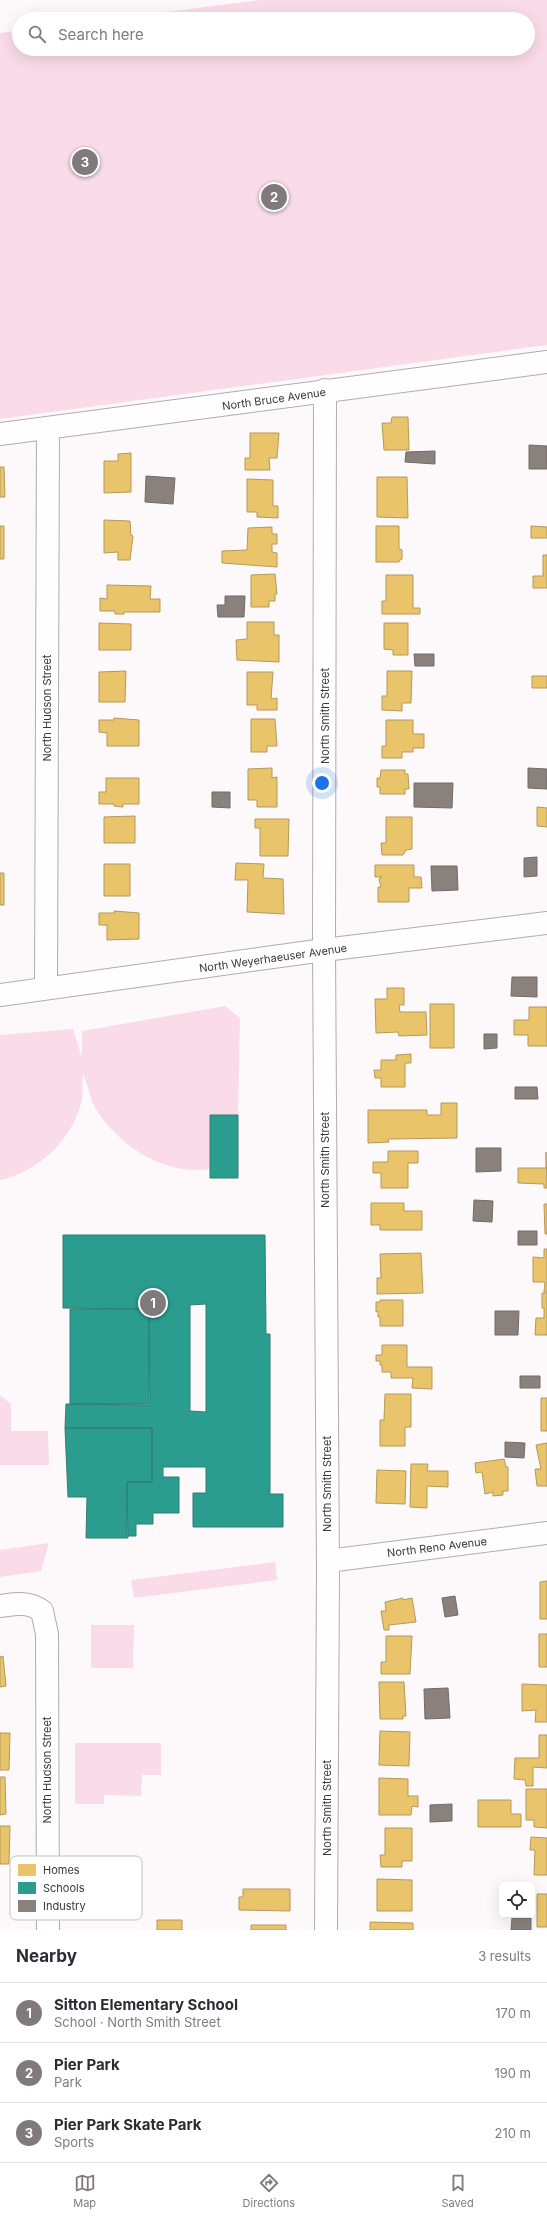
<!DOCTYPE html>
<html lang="en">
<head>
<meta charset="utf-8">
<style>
	body { margin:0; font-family:Inter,sans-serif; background:#f2f2f3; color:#2b2b33 }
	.controls { position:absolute; right:12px; bottom:12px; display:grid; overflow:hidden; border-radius:6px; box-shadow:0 4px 16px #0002 }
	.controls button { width:36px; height:36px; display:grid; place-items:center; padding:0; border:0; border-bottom:1px solid #e1e1e2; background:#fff; color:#2b2b33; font:20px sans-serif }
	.you { position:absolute; left:322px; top:783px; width:14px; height:14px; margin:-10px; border:3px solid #fff; border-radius:50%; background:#1a73e8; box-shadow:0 0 0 6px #1a73e833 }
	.badge { display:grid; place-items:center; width:26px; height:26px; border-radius:50%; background:#807a7d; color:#fff; font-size:13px; font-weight:700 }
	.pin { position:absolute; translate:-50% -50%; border:2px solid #fff; box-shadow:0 1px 4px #0006 }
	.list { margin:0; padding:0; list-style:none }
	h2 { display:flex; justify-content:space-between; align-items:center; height:52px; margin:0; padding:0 16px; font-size:17px }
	h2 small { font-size:13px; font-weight:400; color:#7c7c81 }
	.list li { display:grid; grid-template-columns:26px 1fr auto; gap:12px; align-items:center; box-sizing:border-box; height:60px; padding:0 16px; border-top:1px solid #e1e1e2 }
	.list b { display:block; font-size:15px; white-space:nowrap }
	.list p { margin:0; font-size:13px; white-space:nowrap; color:#7c7c81 }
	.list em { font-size:13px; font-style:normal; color:#7c7c81 }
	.icon { flex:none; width:22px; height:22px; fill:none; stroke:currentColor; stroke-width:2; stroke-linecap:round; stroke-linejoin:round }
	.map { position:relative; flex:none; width:547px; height:1930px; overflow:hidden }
	.search { position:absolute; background:#fff; box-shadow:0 4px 16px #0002; left:12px; right:12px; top:12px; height:44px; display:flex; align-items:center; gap:10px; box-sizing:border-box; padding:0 14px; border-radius:22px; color:#7c7c81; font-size:15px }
	.sheet { height:232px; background:#fff }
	nav { display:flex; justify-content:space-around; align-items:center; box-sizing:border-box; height:56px; border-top:1px solid #e1e1e2; background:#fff; font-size:11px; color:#7c7c81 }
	nav a { display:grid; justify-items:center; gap:2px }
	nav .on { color:#807a7d }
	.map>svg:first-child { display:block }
	.green { fill:#f9dce8 }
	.homes { fill:#e9c46a; stroke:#b5995b }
	.schools { fill:#2a9d8f; stroke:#2f7e75; fill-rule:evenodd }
	.industry { fill:#8a817c; stroke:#736a68 }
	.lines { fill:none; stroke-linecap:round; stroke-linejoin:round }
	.minor-casing { stroke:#b1acae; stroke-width:24 }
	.minor { stroke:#fffefe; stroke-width:22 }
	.labels { text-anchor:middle; stroke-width:4; stroke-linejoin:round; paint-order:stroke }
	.street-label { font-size:11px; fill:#3c3639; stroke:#fff }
	.key { fill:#fff; stroke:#c4c3c4; stroke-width:1 }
	.key-label { font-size:11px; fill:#3c3639 }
</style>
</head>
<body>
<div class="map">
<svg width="547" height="1930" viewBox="0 0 547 1930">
	<rect width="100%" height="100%" fill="#fdf8fa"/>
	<!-- green -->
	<path class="green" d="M259 0H547V345L0 419V33L19 31V49H528V19H111Z
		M225 1006 240 1018 238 1115H210V1169C165 1176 121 1147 97 1111 90 1100 88 1085 83 1074 82 1082 83 1091 82 1099 74 1138 39 1172 0 1180V1035L73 1029 82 1058V1031Z
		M0 1395 11 1404V1431H48L49 1465H0Z
		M49 1543 41 1571 0 1577V1550Z
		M275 1562 277 1580 134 1598 131 1580Z
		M91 1625H134L133 1668H91Z
		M75 1743H161V1775H142L141 1796 104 1795V1804H75Z"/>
	<!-- homes -->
	<path class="homes" d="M392 417H408L409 450H384L382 423H391Z
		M250 433H279L277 458H269L270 470H245V458H250Z
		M131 453V492L104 493V461H118V454Z
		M0 467H4L5 497H0Z
		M377 477H407L408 518 377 517Z
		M247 479 273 480V506H278V518L257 517V512H247Z
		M104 520 130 521 131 535 133 536 130 560H118V552L104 553Z
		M0 526H4V559H0Z
		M376 526H399V549L402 550V559L400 560 399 562H376Z
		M531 526 547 527V538H531Z
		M272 527V534H277V544H272V552L277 553V567L222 563V551L247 550 248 528Z
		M543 555H547V588H533V576H543Z
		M275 574 277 594H275V601H269V607H251V575Z
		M386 575H413V608H420V614H382V601H386Z
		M107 585 151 586 150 599H160V612H124V614H115V611H100V598L107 599Z
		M247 622H274V635H279V662L237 660 236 640 247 639Z
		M99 623 131 624V650H99Z
		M384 623H408V655H393V650L384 649Z
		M126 671 125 702H99V672Z
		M387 671H412L411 703H402V711L382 710V696H387Z
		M247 672H273L271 699 277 698V710H257V705H247Z
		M532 676H547V688H532Z
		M114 718 139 720V746H107V733L99 732V720H114Z
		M251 719H275L277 746H267V752H251Z
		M386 720H413V734H424V748H413V752H402V758H382V746H386Z
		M272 768V778L277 777V807H257V800H248V769Z
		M381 770H405V774H408L409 789H405V794H380V787H377V778H380Z
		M106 778H139V804H123V807L114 806V804H99V792H106Z
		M537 807 547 808V827L537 826Z
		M135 816V843H104V817Z
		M386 817H412V849L406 850 403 855H382L381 843H386Z
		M255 819H289L288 856H260V828H255Z
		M236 863 264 864 263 878 283 879 284 914 247 912 248 880H235Z
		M104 864H130V896H104Z
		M375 865H414V877H421L422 888H409V902H378V887H381L379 879 382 877H375Z
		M0 873H4V905H0Z
		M114 911 139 913V939L107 940V925H99V913H115Z
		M387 988H404V1005H399L400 1012H426L427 1035 399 1036 398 1032 376 1033 375 999H387Z
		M430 1004H454V1048H430Z
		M529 1007H547V1046H528V1035H514V1020H529Z
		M411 1054V1063H405V1087H381V1078H375L374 1070H381V1060H396V1055Z
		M441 1103H457V1138L388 1139 389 1142 368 1143V1110H427V1115H441Z
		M388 1151H418V1163H408V1188H381V1173H373V1162H388Z
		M546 1152 547 1188H544V1184L518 1183V1168H546Z
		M371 1203H404V1211H422V1230H380V1225H371Z
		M544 1204H547V1234H545Z
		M544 1249H547V1292H544L545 1282H533V1257L544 1258Z
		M421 1253 423 1293 377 1294V1278H381L380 1254Z
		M542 1293H547V1335H535L536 1318H544V1308H542Z
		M380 1300H403V1326H380V1317H378V1311L376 1312V1302H380Z
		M382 1345H407V1367H432V1389L412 1388 413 1378H391V1372H382V1365H380V1361H376V1355H382Z
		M385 1394H411V1427H405V1446H380V1420H384Z
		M541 1398H547V1431H541Z
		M547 1443V1486H537L535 1469H541L536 1445Z
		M504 1459 506 1467H508V1491H503V1495L493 1496V1492L485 1494 482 1472 476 1473 475 1463Z
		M411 1464H428L427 1471H448V1487L427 1486V1508L410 1507Z
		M377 1470 406 1471 405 1504 376 1503Z
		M547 1581V1619H540V1582Z
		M403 1598V1600L412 1598 416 1622 389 1625V1630H384L381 1611H386L385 1602Z
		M539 1634H547V1667H539Z
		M386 1636H412L410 1674H381V1662H386Z
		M3 1656 6 1686 0 1687V1657Z
		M379 1682H404L406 1716H403V1719H380Z
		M522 1684 547 1685V1722H535L536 1710 522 1711Z
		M380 1731 410 1732 409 1766 379 1765Z
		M0 1733H10L9 1770H0Z
		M539 1735H547V1768L533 1767V1786H526L525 1780 514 1779 515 1758H539Z
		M0 1777H5L6 1814 0 1815Z
		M379 1778 408 1779V1796H418V1807L412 1806 411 1815H379Z
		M526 1789H547V1828L534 1827V1820H526Z
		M478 1800H511V1814H521V1827H478Z
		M0 1826H10L9 1864H0Z
		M385 1828H412V1861H402V1867H381L380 1855H385Z
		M531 1837 547 1838V1875H534L535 1850H530Z
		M377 1879 412 1880V1911H377Z
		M243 1889H290V1911L239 1910V1897H243Z
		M537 1894H547V1927H537Z
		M157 1920H182V1930H157Z
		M370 1922 413 1923V1930H370Z
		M251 1925H286V1930H251Z"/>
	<!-- schools -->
	<path class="schools" d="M210 1115H238V1178H210Z
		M63 1235H265L266 1334H270V1494H283V1527H193V1493H206V1467H163V1477H179V1513H153V1524H136V1536H127V1482H152V1428H65L66 1404H149V1309L63 1308ZM206 1304V1412L190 1411V1305Z
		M70 1309H149L150 1405 70 1404Z
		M65 1428H152V1482H127L128 1538H86L87 1497H68Z"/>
	<!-- industry -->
	<path class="industry" d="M529 445 547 446V469H529Z
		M435 451V464L405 462 406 452Z
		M146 476 175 478 173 504 145 502Z
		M225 596H245L244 617H218L217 605H225Z
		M414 654H434V666H415Z
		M528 768 547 769V789L528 788Z
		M414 783H453L452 808 414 807Z
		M212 792H230V808L212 807Z
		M537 857V876L524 877V858Z
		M431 866H457L458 890 432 891Z
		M512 977H537V997L511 996Z
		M484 1034H497V1048L484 1049Z
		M515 1087H537L538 1099H515Z
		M476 1148H501V1171L476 1172Z
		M474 1200 493 1201 492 1222 473 1221Z
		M518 1231H537V1245H518Z
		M495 1311H519L518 1335H495Z
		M520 1376H540V1388H520Z
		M505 1442 525 1443 524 1458 505 1457Z
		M455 1596 458 1615 445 1617 442 1598Z
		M448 1688 450 1718 425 1719 424 1689Z
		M452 1804V1821L430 1822V1805Z
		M512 1918H531V1930H511Z"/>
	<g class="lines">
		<!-- minor casing -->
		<g class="minor-casing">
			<path id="minor" d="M325 390 324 950 328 1570 326 1930
				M0 434 547 362
				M46 988 48 428
				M0 995 324 950 547 923
				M328 1561 547 1533
				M0 1606C16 1604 28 1601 42 1611L47 1634 48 1930"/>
		</g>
		<!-- minor -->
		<use href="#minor" class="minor"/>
	</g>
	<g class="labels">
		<!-- street labels -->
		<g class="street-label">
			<text transform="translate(274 399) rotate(-8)" y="4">North Bruce Avenue</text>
			<text transform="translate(47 708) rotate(-90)" y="4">North Hudson Street</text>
			<text transform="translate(325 716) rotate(-90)" y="4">North Smith Street</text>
			<text transform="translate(273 958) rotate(-8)" y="4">North Weyerhaeuser Avenue</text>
			<text transform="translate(325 1160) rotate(-90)" y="4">North Smith Street</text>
			<text transform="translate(327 1484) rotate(-90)" y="4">North Smith Street</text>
			<text transform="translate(437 1547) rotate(-7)" y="4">North Reno Avenue</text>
			<text transform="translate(47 1770) rotate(-90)" y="4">North Hudson Street</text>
			<text transform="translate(327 1808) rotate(-90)" y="4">North Smith Street</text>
		</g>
	</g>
	<!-- legend -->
	<rect x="10" y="1856" width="132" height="64" rx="6" class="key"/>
	<rect x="18" y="1864" width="18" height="12" fill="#e9c46a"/>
	<rect x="18" y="1882" width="18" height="12" fill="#2a9d8f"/>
	<rect x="18" y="1900" width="18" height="12" fill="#8a817c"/>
	<g class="key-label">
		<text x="43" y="1874">Homes</text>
		<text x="43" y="1892">Schools</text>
		<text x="43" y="1910">Industry</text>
	</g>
</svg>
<div class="controls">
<button><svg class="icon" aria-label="locate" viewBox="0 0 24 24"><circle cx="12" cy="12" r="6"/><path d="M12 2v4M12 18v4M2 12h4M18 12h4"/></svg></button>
</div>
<div class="you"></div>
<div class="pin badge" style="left:153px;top:1303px">1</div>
<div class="pin badge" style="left:274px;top:197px">2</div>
<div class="pin badge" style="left:85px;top:162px">3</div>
<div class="search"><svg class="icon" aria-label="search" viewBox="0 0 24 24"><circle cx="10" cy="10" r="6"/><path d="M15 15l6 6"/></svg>Search here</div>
</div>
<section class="sheet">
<h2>Nearby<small>3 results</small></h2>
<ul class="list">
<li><span class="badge">1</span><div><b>Sitton Elementary School</b><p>School · North Smith Street</p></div><em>170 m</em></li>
<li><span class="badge">2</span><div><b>Pier Park</b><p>Park</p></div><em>190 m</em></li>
<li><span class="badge">3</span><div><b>Pier Park Skate Park</b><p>Sports</p></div><em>210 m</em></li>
</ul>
</section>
<nav>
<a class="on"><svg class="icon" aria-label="map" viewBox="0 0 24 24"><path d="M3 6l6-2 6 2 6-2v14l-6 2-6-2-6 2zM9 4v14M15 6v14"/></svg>Map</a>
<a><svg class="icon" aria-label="directions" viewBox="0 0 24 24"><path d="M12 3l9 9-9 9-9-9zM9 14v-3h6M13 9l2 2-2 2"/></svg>Directions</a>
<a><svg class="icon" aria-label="saved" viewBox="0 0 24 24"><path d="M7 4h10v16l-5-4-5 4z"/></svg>Saved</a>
</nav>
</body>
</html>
